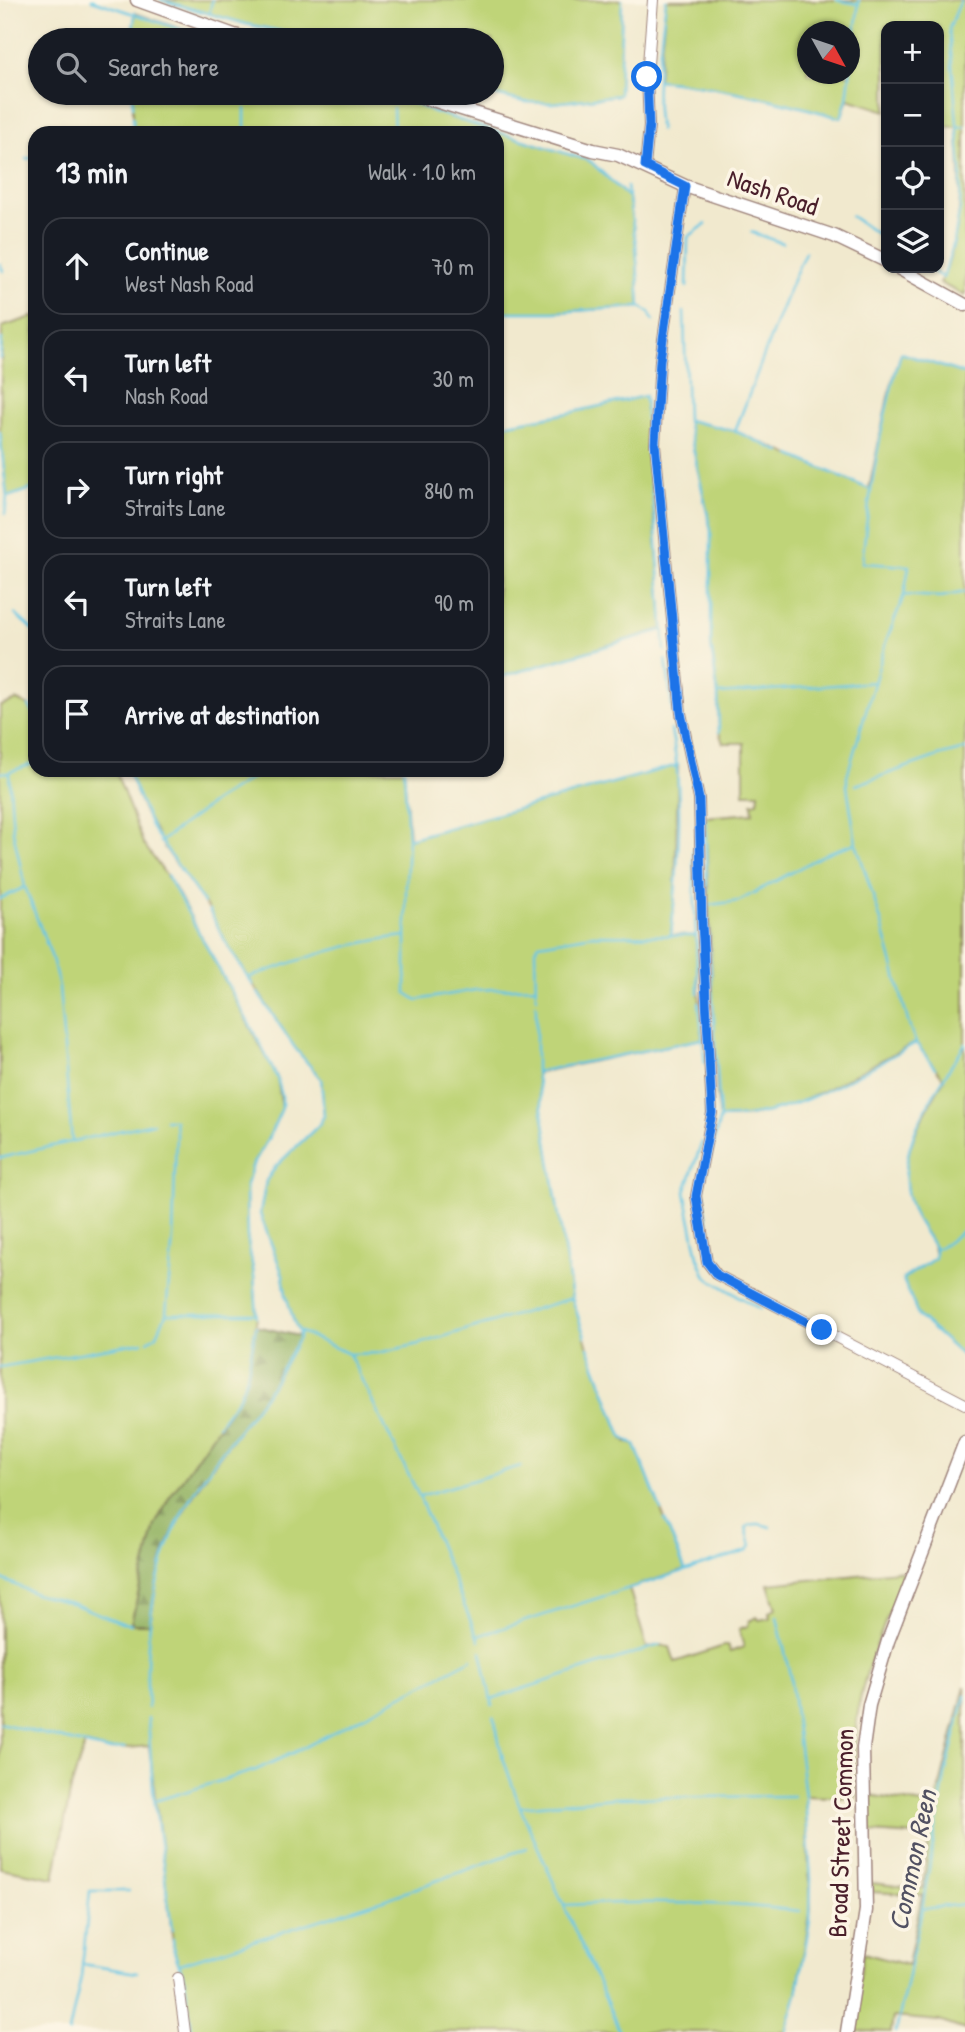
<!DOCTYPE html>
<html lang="en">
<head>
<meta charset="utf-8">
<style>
	body { margin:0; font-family:"Patrick Hand",sans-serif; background:#242831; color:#f1f3f6 }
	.controls { position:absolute; right:21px; top:21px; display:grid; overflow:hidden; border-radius:14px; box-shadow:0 2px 5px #0004 }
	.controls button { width:63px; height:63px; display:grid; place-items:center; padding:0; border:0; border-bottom:2px solid #363941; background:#171b24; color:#f1f3f6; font:35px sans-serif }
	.compass { position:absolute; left:797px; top:21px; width:63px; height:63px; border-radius:50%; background:#171b24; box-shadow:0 2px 5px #0004; rotate:130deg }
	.stop { position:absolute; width:21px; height:21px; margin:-16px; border:5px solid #1a73e8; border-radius:50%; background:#fff }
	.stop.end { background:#1a73e8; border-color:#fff; box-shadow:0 2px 7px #0008 }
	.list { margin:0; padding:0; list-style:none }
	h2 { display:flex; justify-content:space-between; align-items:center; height:91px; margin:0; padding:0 28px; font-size:30px }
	h2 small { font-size:23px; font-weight:400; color:#9ea1a6 }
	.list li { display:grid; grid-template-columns:46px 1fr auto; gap:21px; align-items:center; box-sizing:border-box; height:98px; margin:0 14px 14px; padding:0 14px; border:2px solid #363941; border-radius:21px }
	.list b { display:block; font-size:26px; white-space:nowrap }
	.list p { margin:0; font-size:23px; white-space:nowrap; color:#9ea1a6 }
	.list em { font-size:23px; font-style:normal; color:#9ea1a6 }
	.icon { flex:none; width:38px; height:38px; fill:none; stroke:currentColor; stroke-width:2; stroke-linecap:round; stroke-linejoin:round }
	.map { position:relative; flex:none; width:965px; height:2032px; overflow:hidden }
	.search { position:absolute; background:#171b24; box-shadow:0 2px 5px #0004; left:28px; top:28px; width:476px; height:77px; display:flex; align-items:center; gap:18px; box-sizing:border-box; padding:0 24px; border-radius:38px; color:#9ea1a6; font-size:26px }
	.panel { position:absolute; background:#171b24; box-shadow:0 2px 5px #0004; left:28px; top:126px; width:476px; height:651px; border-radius:21px }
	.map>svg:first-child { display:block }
	.grass { fill:#bfd478; stroke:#847a52; stroke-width:2; fill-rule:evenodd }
	.forest { fill:url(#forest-firs); stroke:#706a4a; stroke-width:2 }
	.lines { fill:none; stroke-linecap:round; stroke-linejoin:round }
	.stream { stroke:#66c6e4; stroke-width:2.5 }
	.minor-casing { stroke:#9e847c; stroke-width:12 }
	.tertiary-casing { stroke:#9e847c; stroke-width:15 }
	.minor { stroke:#fff; stroke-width:10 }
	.tertiary { stroke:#fff; stroke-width:12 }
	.route { stroke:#1a73e8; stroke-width:9 }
	.labels { text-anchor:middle; stroke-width:7; stroke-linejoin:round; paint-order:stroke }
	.street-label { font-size:26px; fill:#4a1f2b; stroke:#fcf5e5 }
	.water-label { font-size:28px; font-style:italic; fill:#525162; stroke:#fcf5e5 }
</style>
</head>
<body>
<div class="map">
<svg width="965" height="2032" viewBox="0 0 965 2032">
	<defs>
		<pattern id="forest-firs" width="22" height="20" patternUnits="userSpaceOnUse" patternTransform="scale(1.75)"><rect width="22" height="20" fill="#97b668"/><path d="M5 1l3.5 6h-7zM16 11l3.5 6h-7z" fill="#7d9356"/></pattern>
	</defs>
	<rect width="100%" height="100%" fill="#fcf5e5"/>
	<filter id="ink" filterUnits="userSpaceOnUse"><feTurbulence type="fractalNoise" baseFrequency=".0143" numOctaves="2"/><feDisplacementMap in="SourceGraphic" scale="14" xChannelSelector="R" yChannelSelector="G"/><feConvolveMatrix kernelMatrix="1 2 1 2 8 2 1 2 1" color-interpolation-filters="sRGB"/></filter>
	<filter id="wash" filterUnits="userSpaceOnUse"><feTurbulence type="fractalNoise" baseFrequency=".00686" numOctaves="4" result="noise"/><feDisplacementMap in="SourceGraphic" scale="28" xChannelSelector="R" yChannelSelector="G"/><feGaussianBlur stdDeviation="1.57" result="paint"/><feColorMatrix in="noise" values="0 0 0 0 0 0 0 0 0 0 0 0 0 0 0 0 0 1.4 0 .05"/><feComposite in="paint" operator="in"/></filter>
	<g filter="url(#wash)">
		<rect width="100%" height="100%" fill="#f1e9ce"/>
		<!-- grass -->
		<path class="grass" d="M161 0H622L619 95 553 103 526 102 487 93H492V40H324L246 24Z
			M666 0H965V296L940 283C964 234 962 180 957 127L939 126V26H886V111L848 99 841 118C782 101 720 86 658 80ZM808 32H850V74H808Z
			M135 13 213 40H132Z
			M133 93H391L434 112 590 161 629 198 636 245 640 307 554 312H497V133H133Z
			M35 316V488L7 497 0 432 2 327Z
			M901 353 965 374V1358L919 1317 903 1279 935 1258C935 1240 918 1227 912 1210 893 1160 921 1121 944 1079L916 1043C848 1073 799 1118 720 1118L717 1096 705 817 753 813 752 803 758 802 759 793H744V743H723L719 732 718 694 711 645V530L687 420 735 431 869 489 888 397Z
			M645 396C648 474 659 551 663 629L497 678V426L569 413Z
			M17 700 29 706 35 715V770H115L143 843 175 888 277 1077 282 1108 269 1137 253 1164 246 1186 247 1236 254 1275 257 1317 247 1376 239 1397 169 1498 155 1525 131 1623 150 1624C154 1598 158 1570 167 1546 190 1490 228 1446 263 1398 276 1379 287 1358 299 1338V1331L294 1322 286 1295 283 1275 260 1214 266 1181 276 1166 318 1126 324 1116 321 1079 295 1048 226 943 209 910 164 847 145 813 127 770H404L409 839 678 765 675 896 671 935 696 936 702 1039 536 1073 572 1298 588 1347 622 1437 626 1442 635 1445 685 1570 629 1588 647 1648 660 1645 670 1647 675 1662 727 1645 730 1652 744 1647 739 1629 748 1626 749 1621 757 1617 759 1620 770 1618 769 1612 776 1609 768 1584 898 1571 903 1573 904 1577C890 1610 875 1645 865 1679 854 1717 853 1759 855 1798L805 1796 811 1908 797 1994 786 2032H192L185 1981 174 1951 149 1746 107 1750 85 1744 71 1788 54 1878 0 1868V706Z
			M965 1686V2030L939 2021 893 2017 891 2032 852 2031 863 1953 908 1965 922 1895 872 1892 871 1883 923 1889 929 1836 871 1832 869 1795 935 1806Z"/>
		<!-- forest -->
		<path class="forest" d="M256 1326 299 1336V1338C287 1358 277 1380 263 1398 228 1446 189 1490 167 1546 158 1571 154 1599 150 1624H131L155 1525 169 1498 239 1397 247 1376Z"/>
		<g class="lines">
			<!-- stream -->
			<path class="stream" d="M92 0 213 40
				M161 0 246 24 324 40
				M837 0 858 4
				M210 12 212 0
				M132 40 135 13
				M658 80C720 86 782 101 841 118L847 99 859 0
				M133 93V107
				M243 93V98
				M391 93 434 112 590 161 629 198
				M487 93 525 102 553 103 619 95 622 0
				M393 108 394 133
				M245 109V133
				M957 127 965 126
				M660 130C651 97 662 36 666 0
				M119 133 133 129
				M133 133V117
				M26 159 35 157
				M627 187 636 245 640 307
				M851 216 886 240
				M751 232 782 243
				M0 264 3 271
				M928 268 943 278 954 242 960 208 961 171 949 29 961 0
				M687 287 688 237 706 224
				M497 312H554L640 307 649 312 653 321
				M684 312 687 420 711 530V645L718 694 719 732
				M0 358 2 339
				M687 420 735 431 781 452
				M497 426 569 413 645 396 648 458 655 519 665 651
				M735 431C759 371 779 310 805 252
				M0 432 7 497 5 514
				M791 455 869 489
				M7 497 35 488
				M904 595 941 597 965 592
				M15 614 35 632
				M666 660 673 713
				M497 678 662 630
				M718 694 875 682
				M29 706 35 715
				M671 730C685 796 678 868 671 935
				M127 770 153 830 204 903
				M404 770 408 839 406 885V993L417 1000 476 990 535 987
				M9 772 13 831 25 887 52 958 59 987 72 1142
				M0 773 9 772 35 763
				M856 785 938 756 965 749
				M408 839 678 765
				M160 842 215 801 265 770
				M693 850 698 993
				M167 875 261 1045 277 1078 282 1096V1108L269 1137 253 1164 246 1186 247 1236 254 1275 257 1317
				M0 899 25 887
				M709 905 739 901 827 853 856 843
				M209 910 226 943 253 985
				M248 978C300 959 350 942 405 936
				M258 993 295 1048 321 1079 324 1116 318 1126 276 1166 266 1181 260 1214 283 1275 286 1295 294 1322 299 1331 349 1354 378 1353 419 1344 572 1298
				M536 997 535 949 539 944 593 935 696 936
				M699 1003 705 1063
				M536 1004V1072L572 1298 585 1337
				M935 1068 916 1043 909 1025 882 924 856 843 847 786V776L886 642 904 595 909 566 862 563C869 490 880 424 901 353L965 374
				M536 1072 702 1039
				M706 1118 707 1101
				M720 1118C792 1118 854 1076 916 1043
				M702 1142 685 1192 698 1257 706 1277 760 1309
				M0 1158 153 1123
				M705 1176 720 1118 708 925 705 817
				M703 1186 708 1228
				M935 1249C928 1237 919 1225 913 1212 887 1153 936 1092 965 1044
				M935 1249V1258L903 1279 919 1317 965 1358
				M935 1249 947 1243 965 1229
				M166 1314H256
				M148 1341 157 1335 166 1314 173 1237 176 1134 175 1120H165
				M588 1347 622 1437 635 1445 661 1510
				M349 1354 419 1496 479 1641
				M0 1367 143 1342
				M218 1425 239 1397 247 1376 256 1326
				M420 1496 521 1466
				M665 1520 685 1570
				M0 1578 38 1595 71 1603 122 1623 131 1624
				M777 1617 790 1675 805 1796 811 1879 810 1920 797 1994 786 2032
				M478 1636 747 1551 751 1546 746 1527C754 1522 761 1524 770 1527
				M481 1651 492 1705
				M491 1699 660 1645
				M148 1708C143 1636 154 1559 191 1497 212 1462 239 1431 263 1398 277 1379 287 1358 299 1338V1331
				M494 1717 502 1755 520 1807 620 2032
				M148 1718 153 1790 172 1930
				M0 1723 107 1750 125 1748
				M155 1801 256 1770 301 1749 472 1659
				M520 1807 614 1798 793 1796
				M565 1905C643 1901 722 1902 800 1911
				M922 1909 965 1904
				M173 1939 174 1951 185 1981 192 2032
				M82 1964 137 1973
				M180 1964 386 1899 527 1848
				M69 2032 81 1977 90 1891H129
				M896 2032 922 1909 945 1775 965 1696"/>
		</g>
	</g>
	<g filter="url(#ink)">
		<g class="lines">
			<!-- minor casing -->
			<g class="minor-casing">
				<path id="minor" d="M645 166 649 126 647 77 653 0
					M685 186 660 360 655 444 681 713 699 799 702 923 712 1113 696 1196 707 1262 717 1275 965 1404
					M178 1978 185 2032"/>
			</g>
			<!-- tertiary casing -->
			<g class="tertiary-casing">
				<path id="tertiary" d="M137 0 234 35 257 40
					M410 93 593 150 618 155 685 186 834 236 886 261
					M898 268 965 305
					M847 2032 866 1910 863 1748 869 1705 888 1641 965 1442"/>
			</g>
			<!-- minor -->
			<use href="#minor" class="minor"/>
			<!-- tertiary -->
			<use href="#tertiary" class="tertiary"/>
		</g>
	</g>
	<g class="lines" filter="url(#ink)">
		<!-- route -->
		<path class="route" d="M647 77 649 125 645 166 685 186 660 360 655 443 681 713 699 799 702 923 712 1113 696 1196 707 1262 717 1275 822 1330"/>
	</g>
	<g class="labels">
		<!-- street labels -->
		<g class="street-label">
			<text transform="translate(773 192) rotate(19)" y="9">Nash Road</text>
			<text transform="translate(841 1833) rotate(-88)" y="9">Broad Street Common</text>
		</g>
		<!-- water labels -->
		<g class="water-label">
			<text transform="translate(912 1860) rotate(-78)" y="10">Common Reen</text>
		</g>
	</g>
</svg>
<div class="controls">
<button>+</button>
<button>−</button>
<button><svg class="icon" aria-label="locate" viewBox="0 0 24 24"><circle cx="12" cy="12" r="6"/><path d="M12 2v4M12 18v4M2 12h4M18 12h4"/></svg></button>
<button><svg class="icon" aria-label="layers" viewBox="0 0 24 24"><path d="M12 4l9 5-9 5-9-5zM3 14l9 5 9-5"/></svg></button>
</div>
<svg class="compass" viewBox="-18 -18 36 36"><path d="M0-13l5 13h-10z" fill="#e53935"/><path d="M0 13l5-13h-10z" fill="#9ea1a6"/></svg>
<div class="stop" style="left:647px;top:77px"></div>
<div class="stop end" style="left:822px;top:1330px"></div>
<div class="search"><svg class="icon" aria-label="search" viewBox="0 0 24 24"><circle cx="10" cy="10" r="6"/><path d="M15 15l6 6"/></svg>Search here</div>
<section class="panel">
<h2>13 min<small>Walk · 1.0 km</small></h2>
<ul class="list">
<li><svg class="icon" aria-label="ahead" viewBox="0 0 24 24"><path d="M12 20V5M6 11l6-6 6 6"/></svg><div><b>Continue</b><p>West Nash Road</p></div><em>70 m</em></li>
<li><svg class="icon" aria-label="left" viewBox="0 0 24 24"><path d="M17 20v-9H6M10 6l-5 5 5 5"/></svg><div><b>Turn left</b><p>Nash Road</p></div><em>30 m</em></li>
<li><svg class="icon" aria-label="right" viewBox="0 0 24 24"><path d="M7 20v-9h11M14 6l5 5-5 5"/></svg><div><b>Turn right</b><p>Straits Lane</p></div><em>840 m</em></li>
<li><svg class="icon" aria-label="left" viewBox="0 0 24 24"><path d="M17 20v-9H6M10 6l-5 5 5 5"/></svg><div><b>Turn left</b><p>Straits Lane</p></div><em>90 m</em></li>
<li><svg class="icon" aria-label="arrive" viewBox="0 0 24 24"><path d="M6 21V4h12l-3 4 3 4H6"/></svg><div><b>Arrive at destination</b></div></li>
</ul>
</section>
</div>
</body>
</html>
